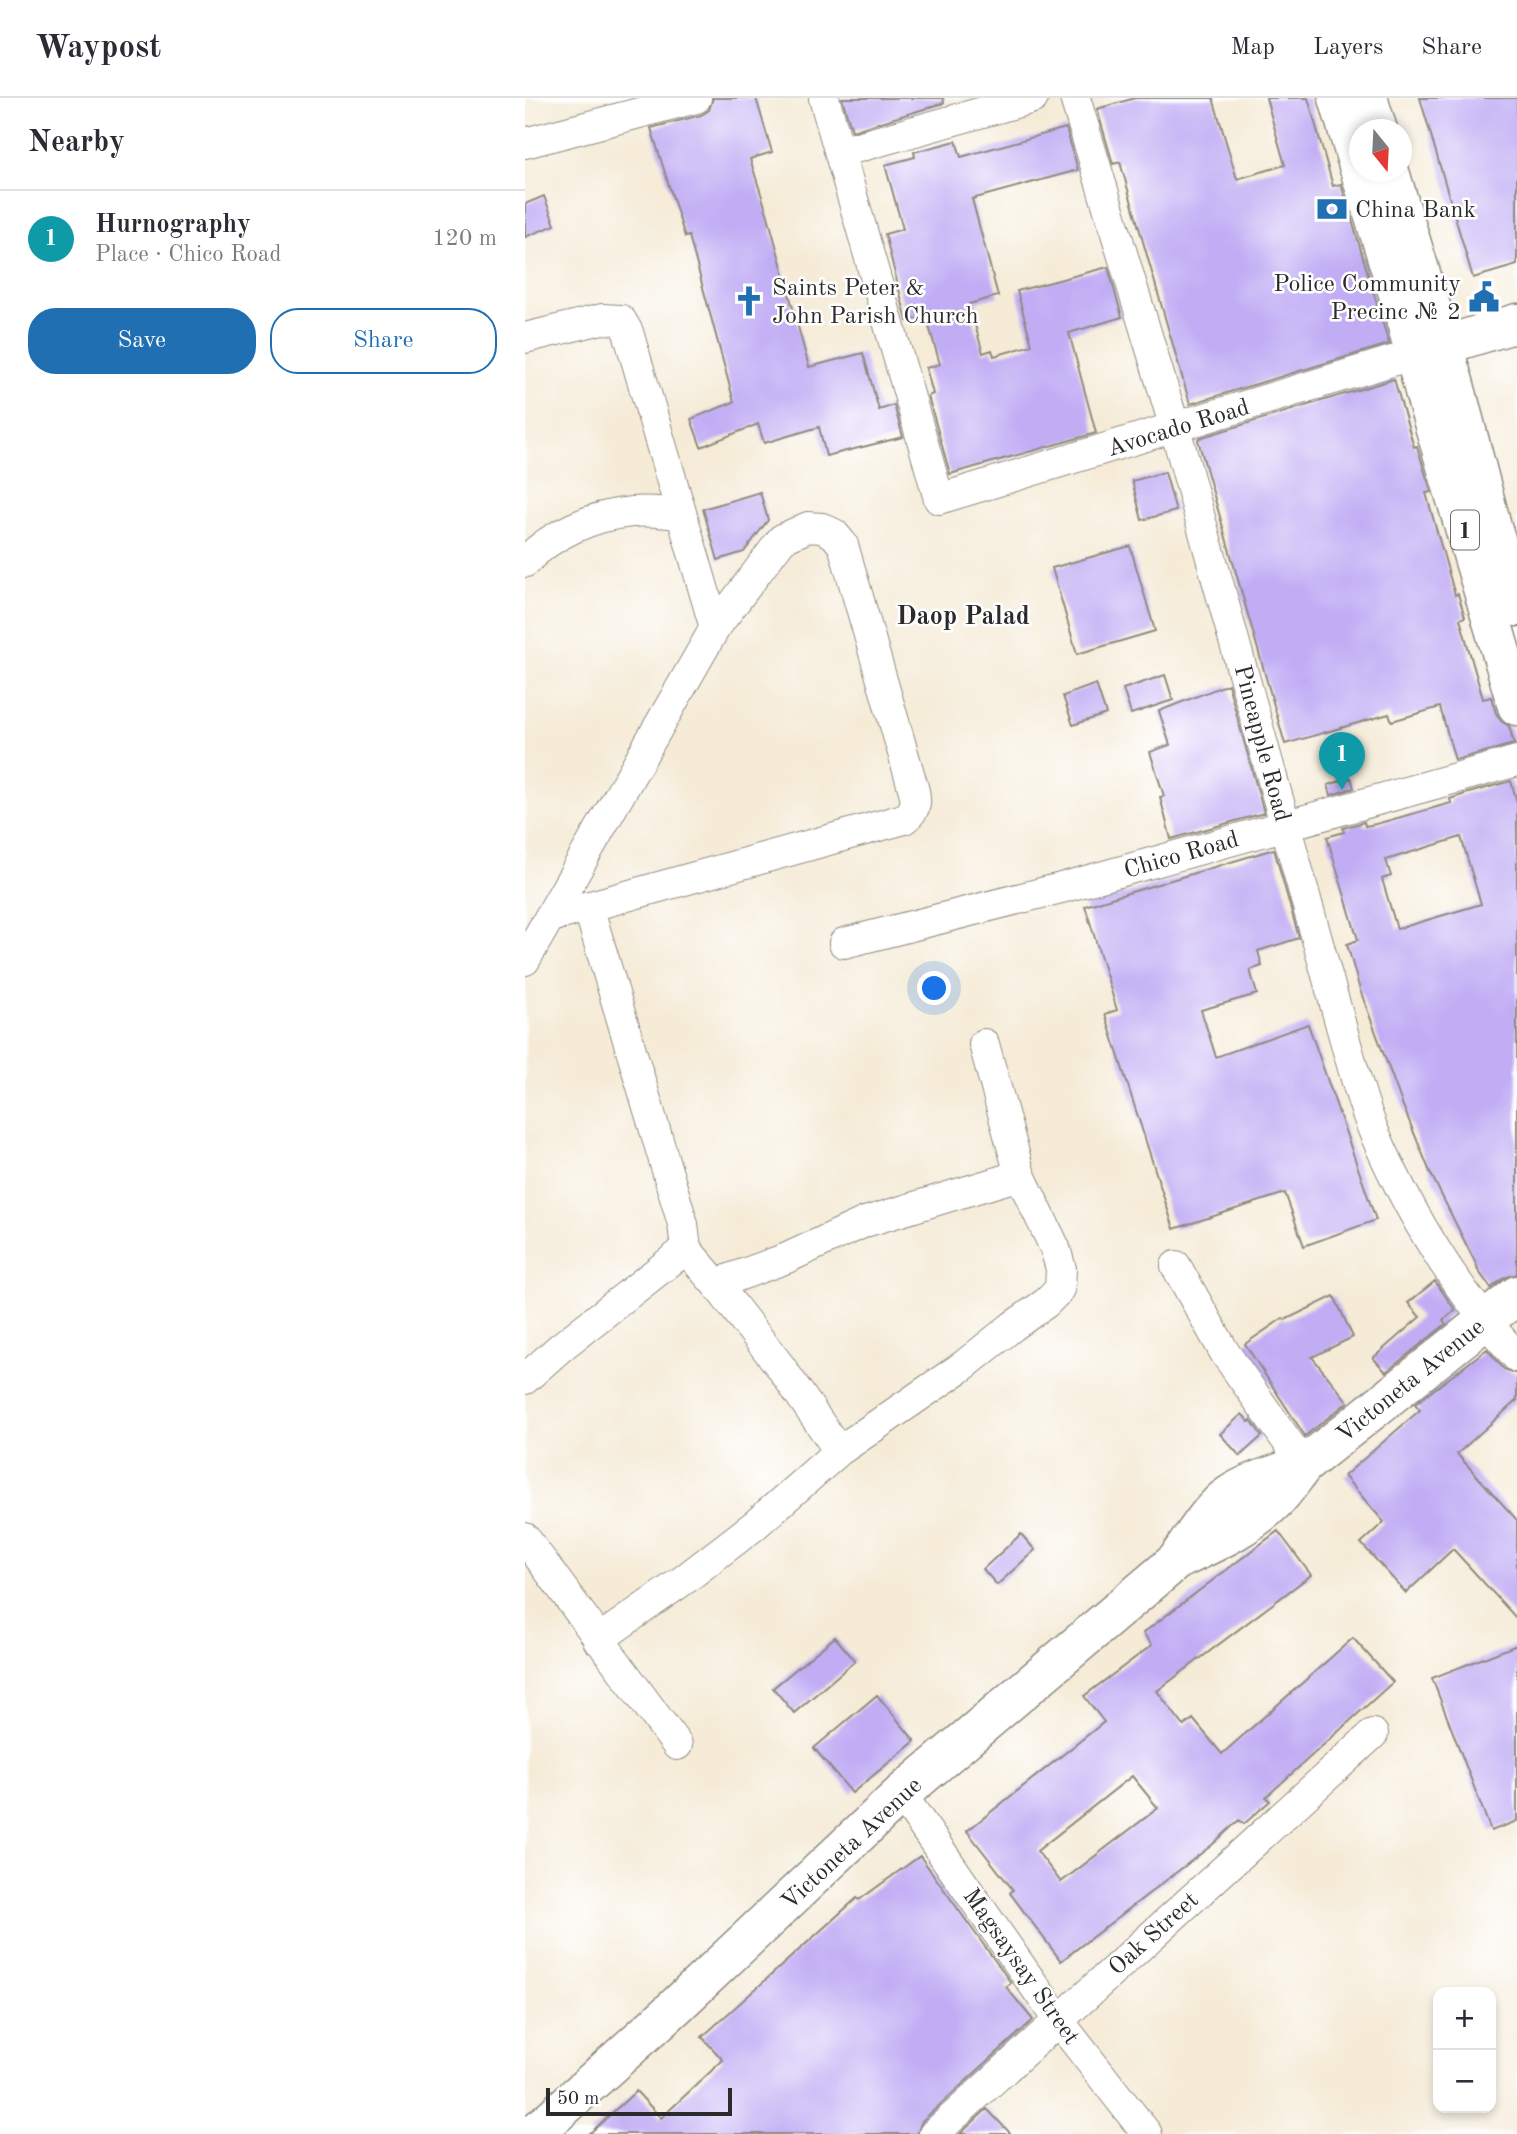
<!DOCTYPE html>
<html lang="en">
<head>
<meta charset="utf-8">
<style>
	body { margin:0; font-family:"Old Standard TT",serif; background:#f2f2f3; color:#2b2b33 }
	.controls { position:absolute; right:21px; bottom:21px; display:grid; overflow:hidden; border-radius:14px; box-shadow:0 4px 10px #0003 }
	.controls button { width:63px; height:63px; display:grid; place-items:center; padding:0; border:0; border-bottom:2px solid #e1e1e2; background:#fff; color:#2b2b33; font:35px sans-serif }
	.compass { position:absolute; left:824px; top:21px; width:63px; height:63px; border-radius:50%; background:#fff; box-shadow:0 4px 10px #0003; rotate:162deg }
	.scale { position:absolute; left:21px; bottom:18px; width:186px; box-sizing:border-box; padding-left:7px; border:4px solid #2b2b2b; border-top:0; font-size:19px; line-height:24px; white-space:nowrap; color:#2b2b2b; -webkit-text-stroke:5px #fff; paint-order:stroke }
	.you { position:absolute; left:410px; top:891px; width:24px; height:24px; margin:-18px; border:5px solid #fff; border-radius:50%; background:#1a73e8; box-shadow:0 0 0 10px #1a73e833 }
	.badge { display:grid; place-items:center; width:46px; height:46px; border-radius:50%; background:#1f6fb2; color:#fff; font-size:23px; font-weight:700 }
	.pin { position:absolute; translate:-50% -58px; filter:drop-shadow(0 2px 4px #0008) }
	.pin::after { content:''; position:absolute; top:37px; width:24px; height:21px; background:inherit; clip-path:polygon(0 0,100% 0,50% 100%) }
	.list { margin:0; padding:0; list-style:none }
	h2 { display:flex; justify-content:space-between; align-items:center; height:91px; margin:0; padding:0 28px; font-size:30px }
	h2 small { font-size:23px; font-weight:400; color:#7c7c81 }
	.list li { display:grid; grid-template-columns:46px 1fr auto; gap:21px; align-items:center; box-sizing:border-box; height:98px; padding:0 28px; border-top:2px solid #e1e1e2 }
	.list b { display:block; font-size:26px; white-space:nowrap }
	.list p { margin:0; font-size:23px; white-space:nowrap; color:#7c7c81 }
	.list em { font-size:23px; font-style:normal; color:#7c7c81 }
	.actions { display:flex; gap:14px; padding:21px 28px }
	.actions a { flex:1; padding:16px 0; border:2px solid #1f6fb2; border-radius:28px; text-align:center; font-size:24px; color:#1f6fb2 }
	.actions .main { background:#1f6fb2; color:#fff }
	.map { position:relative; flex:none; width:992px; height:2036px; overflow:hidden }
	header { display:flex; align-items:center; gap:42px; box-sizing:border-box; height:98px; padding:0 35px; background:#fff; border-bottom:2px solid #e1e1e2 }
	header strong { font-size:33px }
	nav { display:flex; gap:38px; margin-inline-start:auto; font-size:24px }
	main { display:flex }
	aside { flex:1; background:#fff }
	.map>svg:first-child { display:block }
	.building { fill:#c1adf4; fill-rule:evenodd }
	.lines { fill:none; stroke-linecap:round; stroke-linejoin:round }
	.street-casing { stroke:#908b81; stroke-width:32 }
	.secondary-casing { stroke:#908b81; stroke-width:41 }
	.highway-casing { stroke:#908b81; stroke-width:41 }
	.street { stroke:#fff; stroke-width:30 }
	.secondary { stroke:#fff; stroke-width:38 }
	.highway { stroke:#fff; stroke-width:38 }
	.labels { text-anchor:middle; stroke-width:5; stroke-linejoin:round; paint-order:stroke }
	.shield { fill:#fff; stroke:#6b6b6b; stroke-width:2 }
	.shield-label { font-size:23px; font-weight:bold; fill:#2b2b2b }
	.poi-label { font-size:24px; fill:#2b2b2b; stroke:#fff; text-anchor:start }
	.street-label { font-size:24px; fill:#2b2b2b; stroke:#fff }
	.neighbourhood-label { font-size:26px; font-weight:bold; fill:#2b2b2b; stroke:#fff }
</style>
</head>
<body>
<header>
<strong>Waypost</strong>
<nav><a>Map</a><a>Layers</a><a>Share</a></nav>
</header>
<main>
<aside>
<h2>Nearby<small></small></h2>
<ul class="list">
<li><span class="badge" style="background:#0f9aa8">1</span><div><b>Hurnography</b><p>Place · Chico Road</p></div><em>120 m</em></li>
</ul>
<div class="actions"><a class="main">Save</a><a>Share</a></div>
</aside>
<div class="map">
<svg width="992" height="2036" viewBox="0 0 992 2036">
	<rect width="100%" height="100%" fill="#fff"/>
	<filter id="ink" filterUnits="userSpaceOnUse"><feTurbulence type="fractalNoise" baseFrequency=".0143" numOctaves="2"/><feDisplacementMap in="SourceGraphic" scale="14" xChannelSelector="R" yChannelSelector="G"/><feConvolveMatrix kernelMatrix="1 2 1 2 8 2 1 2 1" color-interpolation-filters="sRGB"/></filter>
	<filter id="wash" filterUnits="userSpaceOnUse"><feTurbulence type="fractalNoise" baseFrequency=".00686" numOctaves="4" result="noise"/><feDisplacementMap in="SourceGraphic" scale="28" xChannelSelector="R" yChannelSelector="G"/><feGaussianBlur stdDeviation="1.57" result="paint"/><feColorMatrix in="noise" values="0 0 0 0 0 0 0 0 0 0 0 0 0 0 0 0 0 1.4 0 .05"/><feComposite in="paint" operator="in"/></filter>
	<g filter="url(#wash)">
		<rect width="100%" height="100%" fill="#f5ebd7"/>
		<g id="blocks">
			<!-- building -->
			<path class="building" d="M188 0H231L247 54 225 61 243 118 284 269 338 255 354 312 369 307 378 339 301 358 294 329 239 345 233 326 176 349 166 321 209 304 164 138 160 139 126 30 176 17 184 12Z
				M317 0H418L419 5 327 33Z
				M610 0H688L712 81 760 67 741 0H783L808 88 816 86 864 246 665 306 595 64 588 66 572 11Z
				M895 0H992V167L948 180Z
				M541 30 553 72 447 101 473 198 444 206 458 255 467 252 469 258 507 247 492 193 583 169 597 219 544 235 571 335 425 376 403 298 408 296 401 270 415 266 401 218 382 223 360 136 378 131 360 67 390 59 389 54 431 43 436 59Z
				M19 98 30 127 0 139V106Z
				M869 281 889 349 892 348 906 394 901 395 930 497 933 496 940 519 935 521 958 601 966 599 971 615 976 623 984 628 989 646 930 662 915 609 867 623 864 616 760 646 673 342 674 340Z
				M640 374 651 413 617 422 607 383Z
				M235 394 243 422 219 454 193 462 178 411Z
				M605 448 630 533 552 556 527 470Z
				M640 577 648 602 606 616 598 591Z
				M571 586 581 616 548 627 538 598Z
				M703 586 739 715 646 741 635 699 639 698 625 654 645 647 634 613Z
				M826 680 829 690 806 697 803 687Z
				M986 683 992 705V1176L979 1180 966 1190 952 1171 953 1170 905 1074 878 1008 835 892 822 846 833 842 802 739 819 734 818 730 839 724 840 728 851 726 926 705 925 701 940 696ZM936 739 956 806 872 831 857 781 866 778 861 762Z
				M749 751 774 840 733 853 737 868 725 872 732 896 676 912 691 959 783 926 851 1122 779 1148 760 1095 649 1131 580 916 592 912 560 808Z
				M910 1183 930 1212 918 1222 921 1226 861 1274 848 1260 895 1219 883 1205Z
				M809 1198 828 1239 787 1259 823 1304 780 1338 720 1246 758 1220 760 1222Z
				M962 1251 979 1271 992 1276V1302L932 1356 992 1422V1521L928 1451 881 1495 836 1445 859 1424 819 1378 895 1312 890 1306Z
				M717 1316 724 1324 726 1322 737 1338 715 1358 695 1336Z
				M753 1433 786 1477 632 1593 659 1628 668 1621 697 1656 828 1540 868 1584 741 1699 745 1703 719 1726 714 1722 687 1747 536 1863 485 1795 488 1792 442 1733 579 1624 559 1598 627 1547 618 1535ZM607 1678 633 1710 536 1784 512 1753Z
				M496 1436 510 1452 472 1487 458 1471Z
				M310 1539 330 1563 269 1615 248 1590Z
				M992 1547V1723L966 1733 907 1580Z
				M352 1597 390 1643 327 1695 289 1650Z
				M395 1758 486 1885 481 1889 508 1922 397 2023 392 2036H64L111 1993 136 2020 198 1962 177 1939 332 1800 334 1802Z
				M462 2011 486 2036H435Z"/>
		</g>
	</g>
	<g filter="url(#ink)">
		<use href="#blocks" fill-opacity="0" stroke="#908b81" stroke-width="2"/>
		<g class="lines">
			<!-- street casing -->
			<g class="street-casing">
				<path id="street" d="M299 0 414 401 890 256
					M550 0 650 330 823 953C831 980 838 1008 849 1034 884 1115 932 1194 992 1259
					M0 45 171 0
					M315 54 508 0
					M0 240 77 221 96 222 103 234 190 530
					M0 464C26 436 69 417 107 414 123 412 140 415 156 416
					M63 808 158 1126 161 1151
					M319 845 536 790 992 663
					M0 862 190 530 257 441 283 429 297 430 309 436 318 447 389 693C392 706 390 713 379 721L26 819
					M651 1168 700 1255 779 1367
					M191 1186 262 1160 340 1124 495 1077
					M0 1281 36 1249 161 1151 191 1186 255 1268 314 1353
					M0 1440 152 1647
					M73 1542 160 1481 230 1427 314 1353 438 1268 488 1228 521 1205 535 1191 536 1171 530 1150 495 1077 459 946
					M376 1696 533 1922 622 2036
					M409 2036 848 1636"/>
			</g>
			<!-- secondary casing -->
			<g class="secondary-casing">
				<path id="secondary" d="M890 256 992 225
					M655 1457C668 1439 686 1409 704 1397 725 1383 753 1376 777 1367
					M9 2036 149 1910 376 1696 651 1463C687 1446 728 1428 755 1398 764 1388 771 1377 779 1367L992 1197"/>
			</g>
			<!-- highway casing -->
			<g class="highway-casing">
				<path id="highway" d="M813 0 834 71
					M843 0 853 32
					M835 74 878 212 900 297 992 608
					M865 74 930 287 967 428 992 509"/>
			</g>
			<!-- street -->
			<use href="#street" class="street"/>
			<!-- secondary -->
			<use href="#secondary" class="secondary"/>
			<!-- highway -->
			<use href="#highway" class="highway"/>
		</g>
	</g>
	<!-- icons -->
	<defs>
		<g id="bank-bare" transform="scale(2.415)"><path d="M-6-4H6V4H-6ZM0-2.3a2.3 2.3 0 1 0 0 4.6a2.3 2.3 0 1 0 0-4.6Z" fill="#1f6fb2" stroke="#fff" stroke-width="2.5" paint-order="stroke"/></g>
		<g id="civic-bare" transform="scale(2.415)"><path d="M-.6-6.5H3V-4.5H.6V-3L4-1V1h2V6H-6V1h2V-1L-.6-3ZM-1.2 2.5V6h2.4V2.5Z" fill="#1f6fb2" stroke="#fff" stroke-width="2.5" paint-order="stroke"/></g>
		<g id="church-bare" transform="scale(2.415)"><path d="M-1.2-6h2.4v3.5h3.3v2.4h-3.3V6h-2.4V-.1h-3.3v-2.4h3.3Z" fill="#1f6fb2" stroke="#fff" stroke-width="2.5" paint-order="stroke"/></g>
	</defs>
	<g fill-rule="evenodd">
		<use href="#bank-bare" x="807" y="111"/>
		<use href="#civic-bare" x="959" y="199"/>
		<use href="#church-bare" x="224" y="203"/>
	</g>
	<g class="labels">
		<!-- shield labels -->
		<rect class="shield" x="926" y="412.5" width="28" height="39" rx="5"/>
		<g class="shield-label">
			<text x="940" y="440">1</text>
		</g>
		<!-- poi labels -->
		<g class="poi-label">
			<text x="830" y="119">China Bank</text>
			<text x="936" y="193" text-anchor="end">Police Community<tspan x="936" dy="28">Precinc № 2</tspan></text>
			<text x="247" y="197">Saints Peter &amp;<tspan x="247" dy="28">John Parish Church</tspan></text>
		</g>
		<!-- street labels -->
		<g class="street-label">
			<text transform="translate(653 329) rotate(-17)" y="8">Avocado Road</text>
			<text transform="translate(738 645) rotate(75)" y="8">Pineapple Road</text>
			<text transform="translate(656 756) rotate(-16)" y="8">Chico Road</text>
			<text transform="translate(885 1282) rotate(-39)" y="8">Victoneta Avenue</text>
			<text transform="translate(326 1745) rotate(-43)" y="8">Victoneta Avenue</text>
			<text transform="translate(628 1835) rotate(-42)" y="8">Oak Street</text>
			<text transform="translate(497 1868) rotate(55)" y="8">Magsaysay Street</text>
		</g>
		<!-- neighbourhood labels -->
		<g class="neighbourhood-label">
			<text x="438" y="526">Daop Palad</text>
		</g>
	</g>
</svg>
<div class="controls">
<button>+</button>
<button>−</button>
</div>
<svg class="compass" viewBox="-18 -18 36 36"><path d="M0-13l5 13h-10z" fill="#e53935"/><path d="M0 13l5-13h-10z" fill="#7c7c81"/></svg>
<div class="scale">50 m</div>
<div class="you"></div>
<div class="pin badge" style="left:817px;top:692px;background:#0f9aa8">1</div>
</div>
</main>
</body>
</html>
